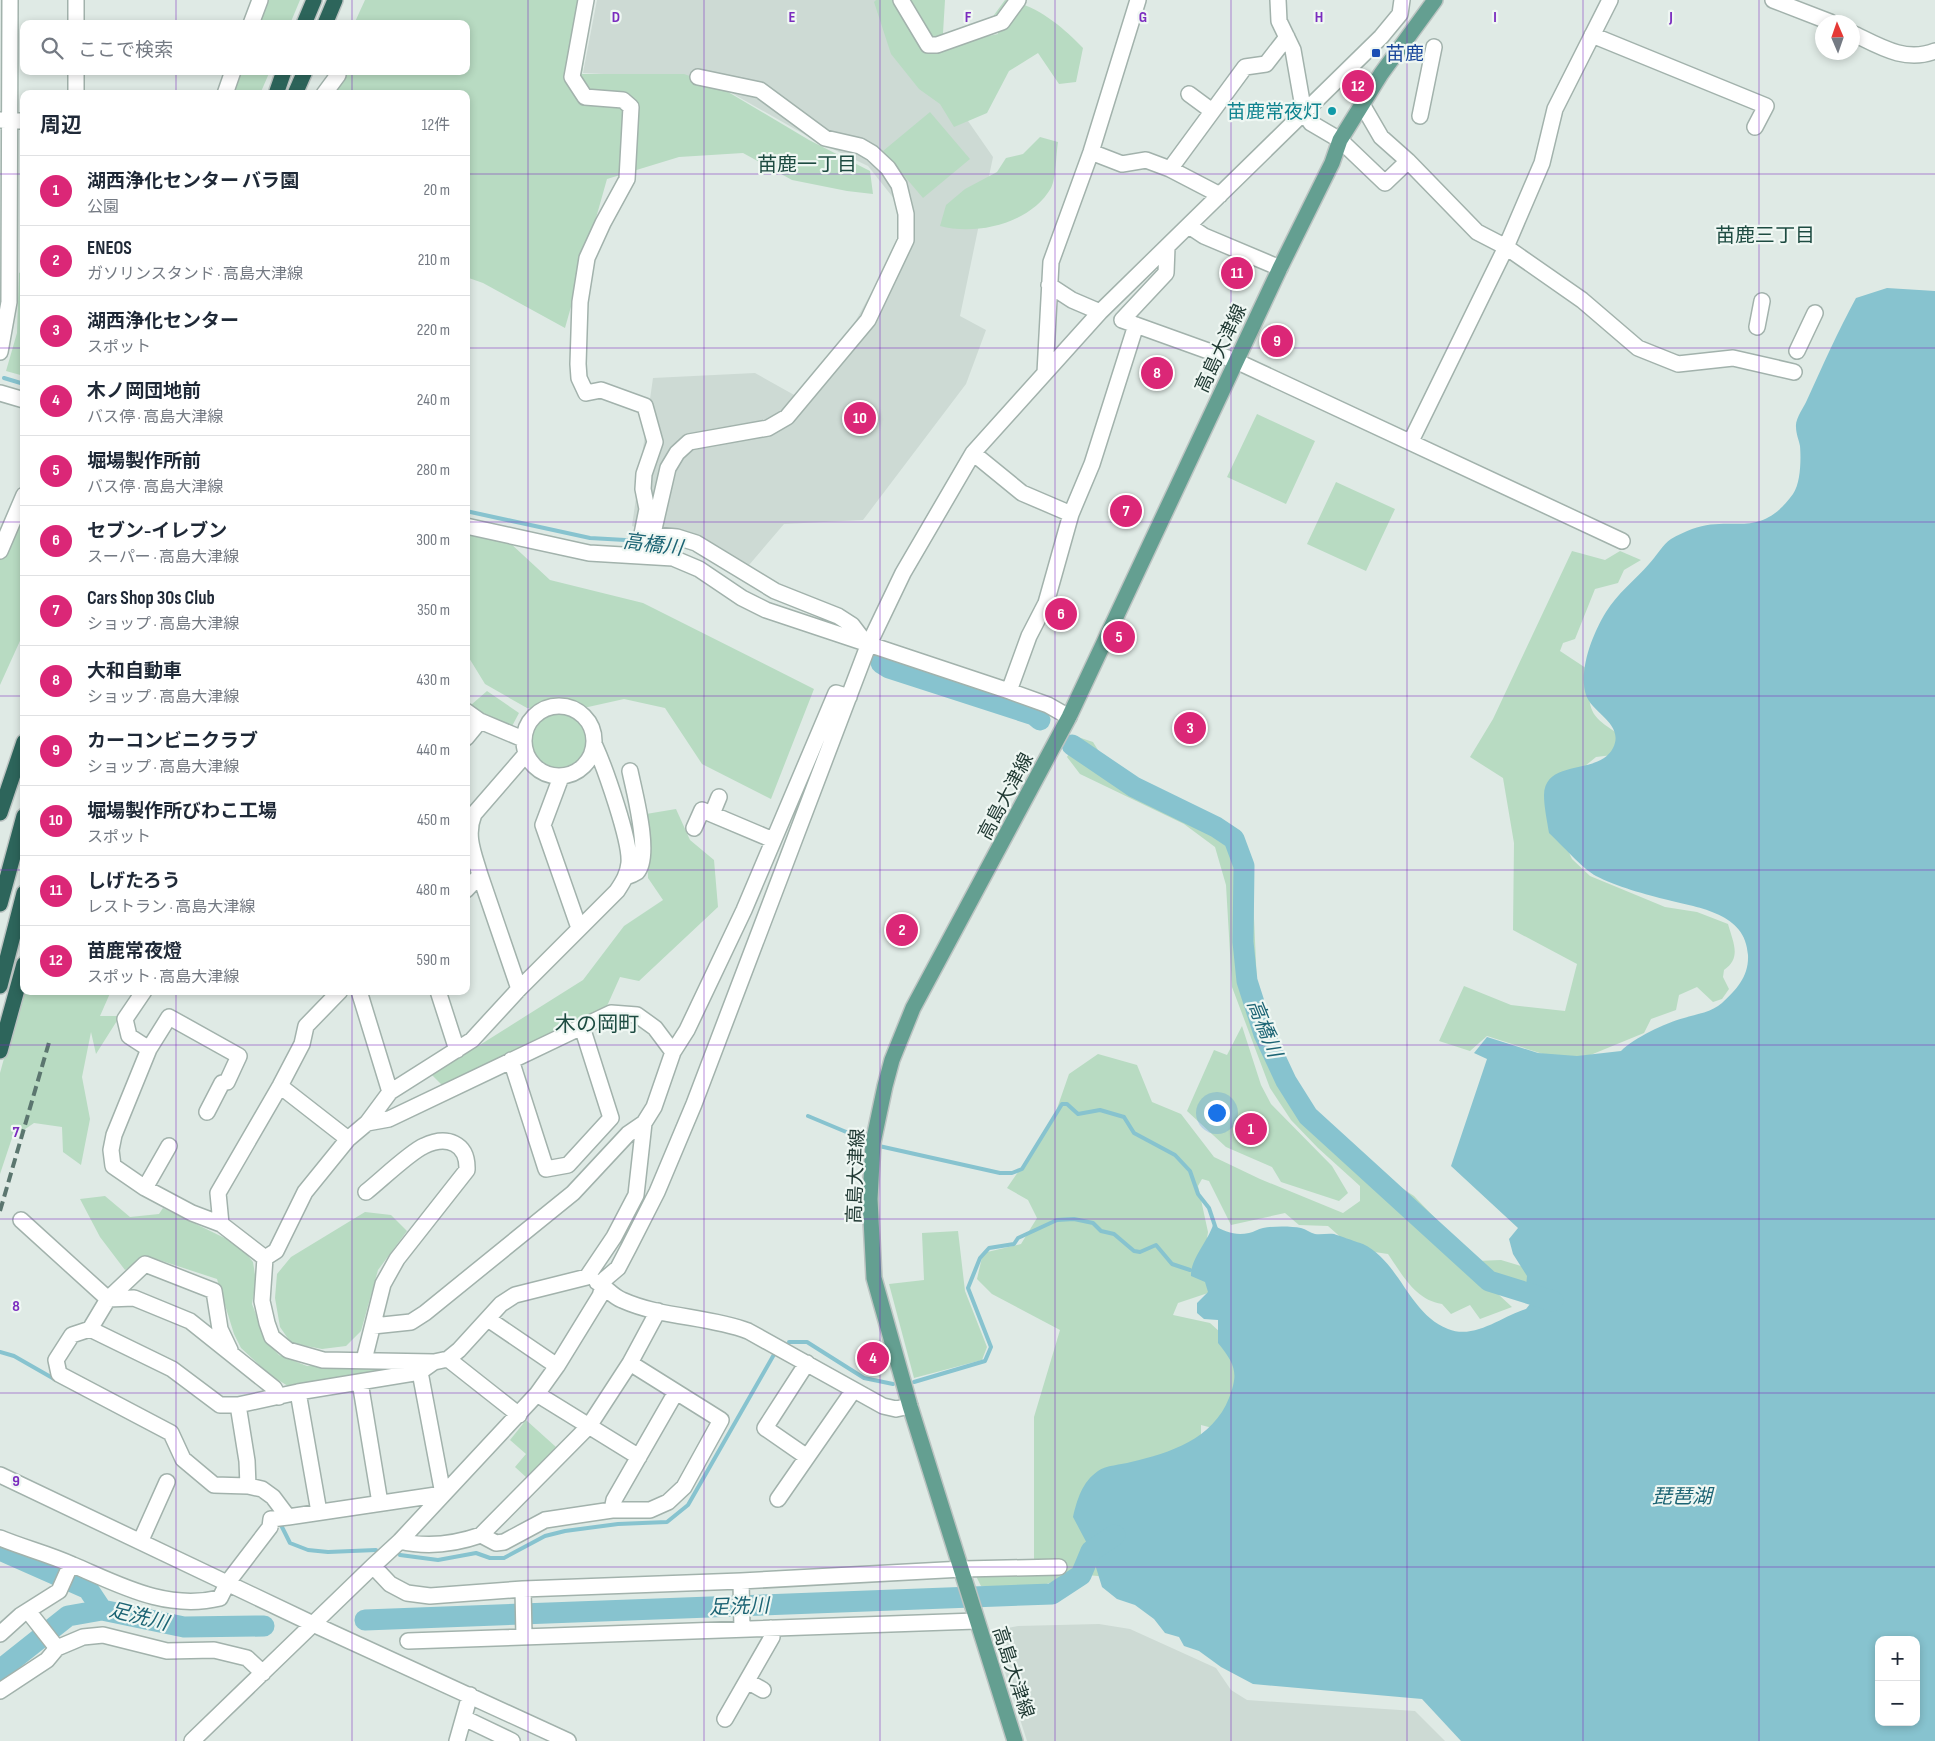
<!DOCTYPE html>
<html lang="ja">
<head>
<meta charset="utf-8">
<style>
	body { margin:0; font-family:"Sofia Sans Condensed","Noto Sans JP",sans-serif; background:#f6f6f7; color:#1f2937 }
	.controls { position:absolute; right:15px; bottom:15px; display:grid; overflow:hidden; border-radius:10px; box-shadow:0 2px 8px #0003 }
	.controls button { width:45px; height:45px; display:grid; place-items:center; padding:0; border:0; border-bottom:1px solid #e0e1e3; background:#fff; color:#1f2937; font:25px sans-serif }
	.compass { position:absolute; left:1815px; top:15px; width:45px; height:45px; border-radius:50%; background:#fff; box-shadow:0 2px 8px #0003; rotate:358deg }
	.you { position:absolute; left:1216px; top:1112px; width:18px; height:18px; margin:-12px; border:4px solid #fff; border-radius:50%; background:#1a73e8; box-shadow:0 0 0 8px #1a73e833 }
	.badge { display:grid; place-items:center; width:32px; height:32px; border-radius:50%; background:#db2777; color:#fff; font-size:16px; font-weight:700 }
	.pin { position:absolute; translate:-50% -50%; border:2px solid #fff; box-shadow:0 1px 5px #0006 }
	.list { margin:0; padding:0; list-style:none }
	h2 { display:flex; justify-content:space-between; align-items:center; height:65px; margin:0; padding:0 20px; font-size:21px }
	h2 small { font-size:16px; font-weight:400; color:#747a83 }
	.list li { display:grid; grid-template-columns:32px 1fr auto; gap:15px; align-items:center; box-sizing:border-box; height:70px; padding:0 20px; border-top:1px solid #e0e1e3 }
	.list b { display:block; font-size:19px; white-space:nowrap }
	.list p { margin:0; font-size:16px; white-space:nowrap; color:#747a83 }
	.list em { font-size:16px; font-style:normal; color:#747a83 }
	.icon { flex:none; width:28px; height:28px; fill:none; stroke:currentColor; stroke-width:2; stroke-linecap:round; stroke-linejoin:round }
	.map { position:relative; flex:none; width:1935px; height:1741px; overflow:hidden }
	.search { position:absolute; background:#fff; box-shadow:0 2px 8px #0003; left:20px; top:20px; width:450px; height:55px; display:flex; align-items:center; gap:12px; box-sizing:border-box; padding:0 18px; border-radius:10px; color:#747a83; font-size:19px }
	.panel { position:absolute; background:#fff; box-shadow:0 2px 8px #0003; left:20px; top:90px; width:450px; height:905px; border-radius:10px }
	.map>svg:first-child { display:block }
	.built { fill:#cddad4 }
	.green { fill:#b8dbc2 }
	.water { fill:#87c3cf; fill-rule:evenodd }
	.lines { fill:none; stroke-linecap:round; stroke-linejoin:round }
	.stream { stroke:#87c3cf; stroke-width:4 }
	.river { stroke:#87c3cf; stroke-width:21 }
	.minor-casing { stroke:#a2b2ac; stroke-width:18 }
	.major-casing { stroke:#bcc4c2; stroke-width:18 }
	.highway-casing { stroke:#bcc4c2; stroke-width:18 }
	.minor { stroke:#fff; stroke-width:15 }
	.major { stroke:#649f91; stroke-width:15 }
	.highway { stroke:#2d655b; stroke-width:15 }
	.rail { stroke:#5b766f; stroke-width:4; stroke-dasharray:10 5; stroke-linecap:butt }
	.grid { fill:none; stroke:#7b2cbf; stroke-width:1; stroke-opacity:0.55 }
	.transit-dot { fill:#1a4fb4; stroke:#eff7f3; stroke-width:2 }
	.culture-dot { fill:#0f9aa8; stroke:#eff7f3; stroke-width:2 }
	.labels { text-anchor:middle; stroke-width:4.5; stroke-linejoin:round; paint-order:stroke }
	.transit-label { font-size:19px; fill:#164399; stroke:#eff7f3; text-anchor:start }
	.culture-label { font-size:19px; fill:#0d838f; stroke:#eff7f3; text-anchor:end }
	.street-label { font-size:19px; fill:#213a34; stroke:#eff7f3 }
	.neighbourhood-label { font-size:20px; fill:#1d4b41; stroke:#eff7f3 }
	.water-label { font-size:20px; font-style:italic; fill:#1c6474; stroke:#eff7f3 }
	.quarter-label { font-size:21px; fill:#1d4b41; stroke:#eff7f3 }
	.grid-label { font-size:16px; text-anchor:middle; font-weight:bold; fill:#7b2cbf; stroke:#eff7f3; stroke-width:4.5; stroke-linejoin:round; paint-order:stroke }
</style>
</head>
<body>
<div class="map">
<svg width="1935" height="1741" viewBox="0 0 1935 1741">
	<rect width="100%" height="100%" fill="#dfeae5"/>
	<!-- built -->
	<path class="built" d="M597 0H884L993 157 960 316 986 330 966 384 863 520 784 524 749 565 632 526 653 378 755 373 796 396 855 322 903 235 895 200 868 166 816 141 707 79 583 73Z
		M1099 1624 1130 1629 1216 1668 1231 1690 1247 1700 1415 1711 1445 1741H1027L992 1631 1018 1626Z"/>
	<!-- green -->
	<path class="green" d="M265 0H300L290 24H256Z
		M365 0H592L582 74H684L718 86 809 140 870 171 873 194 847 191 792 180 743 153 679 157 607 179 565 328 483 283 466 277V94H324L332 71H466V24H354Z
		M876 0H945L943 33 955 43 998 34 994 15 1005 0C1036 4 1063 27 1083 48L1076 82 1059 84 1038 53 1009 71 987 113 954 127 940 104 919 89 891 54 874 2Z
		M238 71H270L260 94H229Z
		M930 112 970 159 923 198 883 151Z
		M1040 137 1058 142C1056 154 1056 179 1051 188 1031 223 977 236 940 226L946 205 965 189 997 172 1006 158 1023 154Z
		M24 270V376L6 371 17 333 19 273Z
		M1257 414 1315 441 1286 504 1227 477Z
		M1336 482 1395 509 1366 571 1307 544Z
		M24 510V632L0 685V560Z
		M466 532 509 542 550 580 643 603 814 689 771 799 702 764 665 708 624 699 588 707 527 708 485 684 466 653Z
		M1572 551 1605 560 1620 551 1641 560 1624 570 1618 583 1595 589 1575 639 1563 643 1560 651 1601 678 1590 683C1586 715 1597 720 1622 736L1621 754 1596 757 1579 771 1554 821 1572 859 1590 876 1665 907 1697 912 1728 924C1733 942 1742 958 1724 970L1723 977 1729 989 1722 999 1713 1002 1697 987 1679 995 1676 1010 1651 1019 1644 1033 1571 1063 1487 1036 1470 1051 1439 1041 1464 986 1511 1005 1565 1011 1577 964 1513 930 1514 843 1503 778 1470 757 1493 719Z
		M487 691 519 713 510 730 471 705Z
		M532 741a28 28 0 1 1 56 0a28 28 0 1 1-56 0Z
		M1078 737 1093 742 1103 758 1240 837 1252 875 1257 984 1298 1094 1382 1175 1414 1196 1476 1261 1501 1260 1548 1274 1533 1289 1498 1294 1512 1307 1480 1319 1470 1305 1451 1314 1442 1304C1415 1300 1402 1274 1388 1254L1354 1249 1328 1226 1299 1225 1285 1213 1231 1225 1209 1181 1202 1179 1198 1186 1208 1232 1204 1258 1212 1277 1208 1293 1178 1303 1173 1315 1210 1323 1262 1370 1224 1431 1201 1425V1442L1120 1578 1075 1574 1041 1586H981L975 1574 1034 1561V1417L1060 1330 992 1294 977 1279 983 1253 1021 1244 1037 1218 1028 1200 1007 1188 1052 1123 1069 1074 1098 1054 1137 1065 1152 1102 1181 1114 1214 1157 1260 1179 1343 1213 1360 1201V1186L1318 1148 1291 1120 1270 1088 1232 987 1226 885 1215 847 1184 824 1080 774 1067 757Z
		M676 809 690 840 714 860 718 907 639 981 620 977 607 1006 442 1085 432 1075 583 980 624 926 663 900 648 878 646 814Z
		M24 986V991H111L100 1016H120L96 1054 91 1032 82 1077 90 1119 81 1165 63 1152 62 1127 34 1123 12 1138 0 1174V1073Z
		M1242 1026 1261 1085 1271 1104 1332 1166 1348 1193 1339 1201 1281 1182 1272 1167 1226 1147 1187 1111 1214 1050 1227 1055Z
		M105 1196 130 1217 159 1214 163 1208 239 1245 253 1262 256 1281 252 1304 266 1341 279 1355 307 1366H394L401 1371 288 1386 270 1375 241 1348 234 1334 217 1279 147 1256 125 1270 100 1237 80 1199Z
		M365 1212 391 1215 407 1231 378 1270 361 1331 346 1346 322 1349 291 1343 280 1327 275 1298 277 1274 291 1257Z
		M958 1231 965 1291 987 1347 982 1360 914 1378 889 1284 924 1280 922 1233Z
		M526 1420 556 1447 527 1478 515 1467 526 1454 510 1440Z"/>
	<!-- water -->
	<path class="water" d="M1887 288 1935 291V1741H1461L1422 1699 1253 1684 1221 1667 1199 1651 1184 1646 1179 1637 1165 1633 1154 1619 1135 1605 1117 1599 1102 1587 1091 1551 1073 1517C1077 1500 1082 1482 1098 1471 1106 1465 1121 1465 1131 1462 1170 1453 1213 1439 1229 1398 1239 1373 1235 1364 1218 1343V1320L1204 1319 1197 1313V1303L1208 1292 1205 1282 1191 1276C1190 1260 1208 1241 1213 1225 1226 1232 1235 1236 1249 1233 1254 1232 1258 1229 1263 1228 1273 1226 1291 1226 1301 1228 1306 1229 1310 1233 1315 1234 1321 1235 1328 1233 1334 1234 1337 1235 1360 1243 1363 1244 1401 1263 1408 1313 1448 1329 1475 1340 1502 1316 1526 1309L1530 1304 1525 1298 1527 1276 1513 1254 1509 1239 1518 1228 1451 1166 1487 1059 1474 1053 1487 1037 1538 1053 1577 1056 1621 1051C1634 1038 1665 1023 1684 1018 1697 1014 1712 1012 1722 1003 1737 989 1749 976 1748 955 1746 913 1699 908 1668 900 1647 895 1615 886 1596 876 1583 869 1561 844 1549 833 1547 820 1544 807 1544 795 1545 758 1599 776 1613 748 1625 724 1592 713 1586 695 1578 670 1593 633 1606 612 1617 594 1635 580 1649 564 1656 557 1663 544 1671 539 1677 535 1685 532 1692 529 1733 514 1759 541 1793 494 1801 483 1801 458 1800 446 1799 440 1796 434 1796 427 1795 419 1804 407 1807 400 1823 365 1838 331 1856 298ZM1879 1640H1916V1722H1879Z"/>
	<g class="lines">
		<!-- stream -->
		<path class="stream" d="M4 378 24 384
			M466 511 590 538 643 541
			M808 1116 863 1139
			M879 1146 1000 1173H1012L1022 1169 1062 1104H1067L1078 1114 1100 1110 1124 1117 1134 1133 1175 1155 1190 1171 1198 1194 1209 1208 1216 1229
			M789 1342H807L864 1378 893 1384
			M0 1352 14 1356 56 1380
			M914 1382 985 1361 991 1347 968 1288 980 1258 989 1248 1014 1244 1018 1238 1057 1220 1074 1219 1093 1223 1101 1231 1114 1234 1134 1251 1140 1252 1156 1245 1172 1264 1190 1270
			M282 1527 290 1543 308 1550 328 1552 376 1550
			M400 1555 438 1560 476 1553 490 1558H504L545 1536 565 1531 618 1524 667 1522 688 1505 776 1351"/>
		<!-- river -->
		<path class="river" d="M881 663 889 668 1034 715 1040 720
			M1072 745 1134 787 1216 827 1234 839 1244 866 1243 942 1247 981 1264 1034 1286 1081 1308 1116 1489 1281 1553 1301
			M0 1550 88 1589 102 1610 184 1627 264 1626
			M365 1620 1052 1594 1081 1575 1091 1551 1115 1535
			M0 1670 68 1616 102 1610"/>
		<!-- minor casing -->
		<g class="minor-casing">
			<path id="minor" d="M586 0 572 77 585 97 623 100 631 107 627 179 603 223 587 258 580 302 578 364 579 378 586 393 601 390 645 406 655 442 644 474 643 489 647 509 642 534 677 537 696 543 775 591 838 616 852 625 868 646
				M901 0 928 45H937L1002 22 1018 0
				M1278 0 1279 21 1293 50 1304 113 1311 123 1340 140 1385 183 1408 161
				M1773 0 1830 22
				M76 24V0
				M251 24 260 0
				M1852 33C1879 46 1905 63 1935 51
				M1592 35 1766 106 1755 127
				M76 94V71
				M225 94 233 71
				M324 94 338 75
				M1189 94 1212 111
				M1363 106 1381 137 1408 161 1477 232 1506 247 1582 300 1638 348 1678 364 1733 358 1794 372
				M1420 116 1434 47
				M0 120 24 121
				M1091 152 1122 164 1146 160 1170 169 1220 195
				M1170 169 1245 67 1266 64 1287 37
				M1189 226 1204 236 1280 268
				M1167 247 1166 273 1122 320 1236 361 1622 541
				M1049 285 1072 300 1100 312
				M1757 327 1762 301
				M1797 351 1815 313
				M0 352 9 302 10 0
				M1045 373 1051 262 1091 152 1138 0
				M0 393 24 400
				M1411 441 1506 247 1542 163 1555 109 1610 0
				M973 453 1022 493 1071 514
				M466 526 589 553 673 558 699 569 742 598 766 610 1009 691 1048 705 1069 717
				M0 551 24 495
				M648 555 668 468 677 453 689 442 768 428 787 417 868 320 906 240V214L899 185 888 168 872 153 860 146 825 138 760 90 698 77
				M1009 691 1029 636 1046 603 1071 514 1092 464 1136 325
				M524 741a35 35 0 1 1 70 0a35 35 0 1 1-70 0Z
				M466 711 480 721 523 739
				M466 738 480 721
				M561 777 543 825 579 928
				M712 814 719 797
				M694 828 702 810 773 840
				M480 875 519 989
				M626 877C629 876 634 874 637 872 652 856 634 791 630 771
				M466 890 480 875C474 854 465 836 474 814L526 754
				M144 991 125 1019 129 1036 149 1049 114 1135 111 1150 113 1166 145 1188 192 1213 221 1224 265 1258
				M359 991 390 1092
				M438 991 457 1050
				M149 1049 169 1017 239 1056 227 1082 222 1083 207 1112
				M673 1052 687 1030 744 910 836 693 849 697
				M511 1060 546 1169 568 1165 611 1118 582 1027
				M280 1086 348 1139
				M367 1123 389 1119 611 1013 637 1015 655 1028 673 1052 654 1107 644 1123 628 1134 573 1193 425 1313 411 1322 373 1326
				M145 1188 169 1146
				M21 1220 108 1299 145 1264 214 1291 220 1329 230 1350
				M221 1224 218 1193 280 1086 302 1044 306 1026 340 991
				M265 1258 276 1251 305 1192 348 1139 367 1123 390 1092 472 1040 519 989 617 891C623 882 628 874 629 863 631 842 605 768 595 746
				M265 1258 262 1301 267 1323 272 1337 288 1350 323 1360 434 1362
				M597 1282C606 1287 612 1296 622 1300 662 1318 708 1316 748 1331L883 1406 896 1409 910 1406
				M488 1319 557 1366
				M90 1329 172 1369 220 1405H238
				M448 1359 519 1415
				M364 1360 383 1284 397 1259 467 1170C468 1143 447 1135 424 1146 410 1152 380 1181 366 1192
				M807 1363 765 1428 807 1457
				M360 1382 380 1503
				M298 1392 319 1512
				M537 1394 639 1457
				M279 1397 274 1388 190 1321 134 1298 108 1299 90 1329 72 1335 56 1360 59 1374 171 1433 183 1459 214 1485 248 1486 262 1489 273 1497 288 1517 443 1494 420 1372
				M0 1475 313 1624 568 1741
				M248 1486 247 1461 238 1405 298 1392 420 1372 434 1362 448 1359 459 1350 501 1304 515 1295 587 1277 614 1237 636 1195 644 1123
				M778 1499 853 1391
				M612 1510 614 1500 676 1392
				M481 1535 496 1543 504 1542 545 1520 612 1510H650L668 1502 684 1487 721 1420 630 1363
				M0 1538C24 1548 49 1554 73 1565 120 1585 166 1611 220 1598L228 1582 270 1527 271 1519 288 1517
				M141 1540 167 1482
				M400 1541C428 1548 455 1544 481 1535L589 1426 630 1363 658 1311
				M373 1566 390 1584 407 1593 430 1596 523 1589 741 1581 963 1569 1059 1567
				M741 1581 742 1629
				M523 1589 524 1637
				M28 1611 57 1648
				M0 1634 21 1615 59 1591 71 1564
				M408 1641 976 1621
				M747 1681 763 1690
				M0 1691 47 1660 57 1648 83 1637 103 1635 167 1651 214 1650 247 1658 263 1673
				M464 1718 512 1741
				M725 1719 772 1637 771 1628
				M192 1741 373 1566 400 1541 537 1394 557 1366 600 1296 605 1279 618 1268 629 1247 657 1192 694 1104 868 646 903 573 973 453 1100 312 1381 37 1400 14 1402 0
				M457 1741 470 1695"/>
		</g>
		<!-- major casing -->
		<g class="major-casing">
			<path id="major" d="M1015 1741 910 1406 874 1278 870 1199 873 1143 885 1086 892 1060 913 1008 1069 717 1280 268 1332 163 1340 140 1381 74 1435 0"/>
		</g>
		<!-- highway casing -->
		<g class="highway-casing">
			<path id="highway" d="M304 24 314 0
				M325 24 335 0
				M276 94 284 71
				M295 94 305 71
				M0 813 24 742
				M0 904 24 816
				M0 986 24 893
				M0 1051 24 964"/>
		</g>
		<!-- minor -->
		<use href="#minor" class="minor"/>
		<!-- major -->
		<use href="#major" class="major"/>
		<!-- highway -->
		<use href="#highway" class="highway"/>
		<!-- rail -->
		<path class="rail" d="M0 1211 50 1039"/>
	</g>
	<!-- grid -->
	<path class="grid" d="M176 0V24M352 0V24M528 0V1741M704 0V1741M880 0V1741M1055 0V1741M1231 0V1741M1407 0V1741M1583 0V1741M1759 0V1741M176 71V94M352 71V94M0 174H24M466 174H1935M0 348H24M466 348H1935M0 522H24M466 522H1935M0 696H24M466 696H1935M0 870H24M466 870H1935M176 991V1741M352 991V1741M0 1045H1935M0 1219H1935M0 1393H1935M0 1567H1935"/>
	<!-- markers -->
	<rect class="transit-dot" x="1371" y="48" width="10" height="10" rx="2.5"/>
	<circle class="culture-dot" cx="1332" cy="111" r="5"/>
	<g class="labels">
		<!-- transit labels -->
		<g class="transit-label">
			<text x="1386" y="60">苗鹿</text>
		</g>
		<!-- culture labels -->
		<g class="culture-label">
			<text x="1322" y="118">苗鹿常夜灯</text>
		</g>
		<!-- street labels -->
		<g class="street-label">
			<text transform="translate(1220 348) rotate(-65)" y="7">高島大津線</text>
			<text transform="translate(1005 796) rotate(-62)" y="7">高島大津線</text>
			<text transform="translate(855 1176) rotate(-88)" y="7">高島大津線</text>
			<text transform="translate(1014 1672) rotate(72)" y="7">高島大津線</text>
		</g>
		<!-- neighbourhood labels -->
		<g class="neighbourhood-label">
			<text x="807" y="171">苗鹿一丁目</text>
			<text x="1765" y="242">苗鹿三丁目</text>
		</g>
		<!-- water labels -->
		<g class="water-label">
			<text transform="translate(653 544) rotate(7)" y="7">高橋川</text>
			<text transform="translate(1265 1028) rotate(68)" y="7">高橋川</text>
			<text x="1682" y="1503">琵琶湖</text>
			<text transform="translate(739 1606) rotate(-2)" y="7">足洗川</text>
			<text transform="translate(139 1616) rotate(14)" y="7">足洗川</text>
		</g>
		<!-- quarter labels -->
		<g class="quarter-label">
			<text x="597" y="1031">木の岡町</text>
		</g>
	</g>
	<g class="grid-label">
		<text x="616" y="22">D</text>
		<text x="792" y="22">E</text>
		<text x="968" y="22">F</text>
		<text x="1143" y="22">G</text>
		<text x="1319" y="22">H</text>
		<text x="1495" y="22">I</text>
		<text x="1671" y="22">J</text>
		<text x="16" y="1137">7</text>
		<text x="16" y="1311">8</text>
		<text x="16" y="1486">9</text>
	</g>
</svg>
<div class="controls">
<button>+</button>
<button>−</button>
</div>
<svg class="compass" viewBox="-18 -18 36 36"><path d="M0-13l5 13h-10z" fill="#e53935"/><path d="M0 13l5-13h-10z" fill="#747a83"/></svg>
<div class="you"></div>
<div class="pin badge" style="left:1251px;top:1129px">1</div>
<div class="pin badge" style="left:902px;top:930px">2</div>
<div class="pin badge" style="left:1190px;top:728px">3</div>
<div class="pin badge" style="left:873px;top:1358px">4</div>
<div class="pin badge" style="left:1119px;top:637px">5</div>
<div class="pin badge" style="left:1061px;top:614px">6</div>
<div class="pin badge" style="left:1126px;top:511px">7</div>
<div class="pin badge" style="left:1157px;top:373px">8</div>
<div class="pin badge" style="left:1277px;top:341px">9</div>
<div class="pin badge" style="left:860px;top:418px">10</div>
<div class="pin badge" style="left:1237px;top:273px">11</div>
<div class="pin badge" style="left:1358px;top:86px">12</div>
<div class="search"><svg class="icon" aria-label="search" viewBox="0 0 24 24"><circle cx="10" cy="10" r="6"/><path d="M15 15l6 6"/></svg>ここで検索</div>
<section class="panel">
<h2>周辺<small>12件</small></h2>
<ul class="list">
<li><span class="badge">1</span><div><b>湖西浄化センター バラ園</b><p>公園</p></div><em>20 m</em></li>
<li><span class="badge">2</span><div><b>ENEOS</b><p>ガソリンスタンド · 高島大津線</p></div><em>210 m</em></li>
<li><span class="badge">3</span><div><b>湖西浄化センター</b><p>スポット</p></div><em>220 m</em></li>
<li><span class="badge">4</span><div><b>木ノ岡団地前</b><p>バス停 · 高島大津線</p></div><em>240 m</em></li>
<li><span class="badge">5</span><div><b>堀場製作所前</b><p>バス停 · 高島大津線</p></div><em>280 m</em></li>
<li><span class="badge">6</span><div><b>セブン-イレブン</b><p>スーパー · 高島大津線</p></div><em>300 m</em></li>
<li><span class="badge">7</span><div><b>Cars Shop 30s Club</b><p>ショップ · 高島大津線</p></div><em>350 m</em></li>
<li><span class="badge">8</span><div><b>大和自動車</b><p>ショップ · 高島大津線</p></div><em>430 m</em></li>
<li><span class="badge">9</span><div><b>カーコンビニクラブ</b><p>ショップ · 高島大津線</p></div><em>440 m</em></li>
<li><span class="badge">10</span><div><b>堀場製作所びわこ工場</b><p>スポット</p></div><em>450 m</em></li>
<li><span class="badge">11</span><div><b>しげたろう</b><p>レストラン · 高島大津線</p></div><em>480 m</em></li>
<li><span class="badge">12</span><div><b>苗鹿常夜燈</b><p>スポット · 高島大津線</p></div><em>590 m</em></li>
</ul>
</section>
</div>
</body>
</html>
